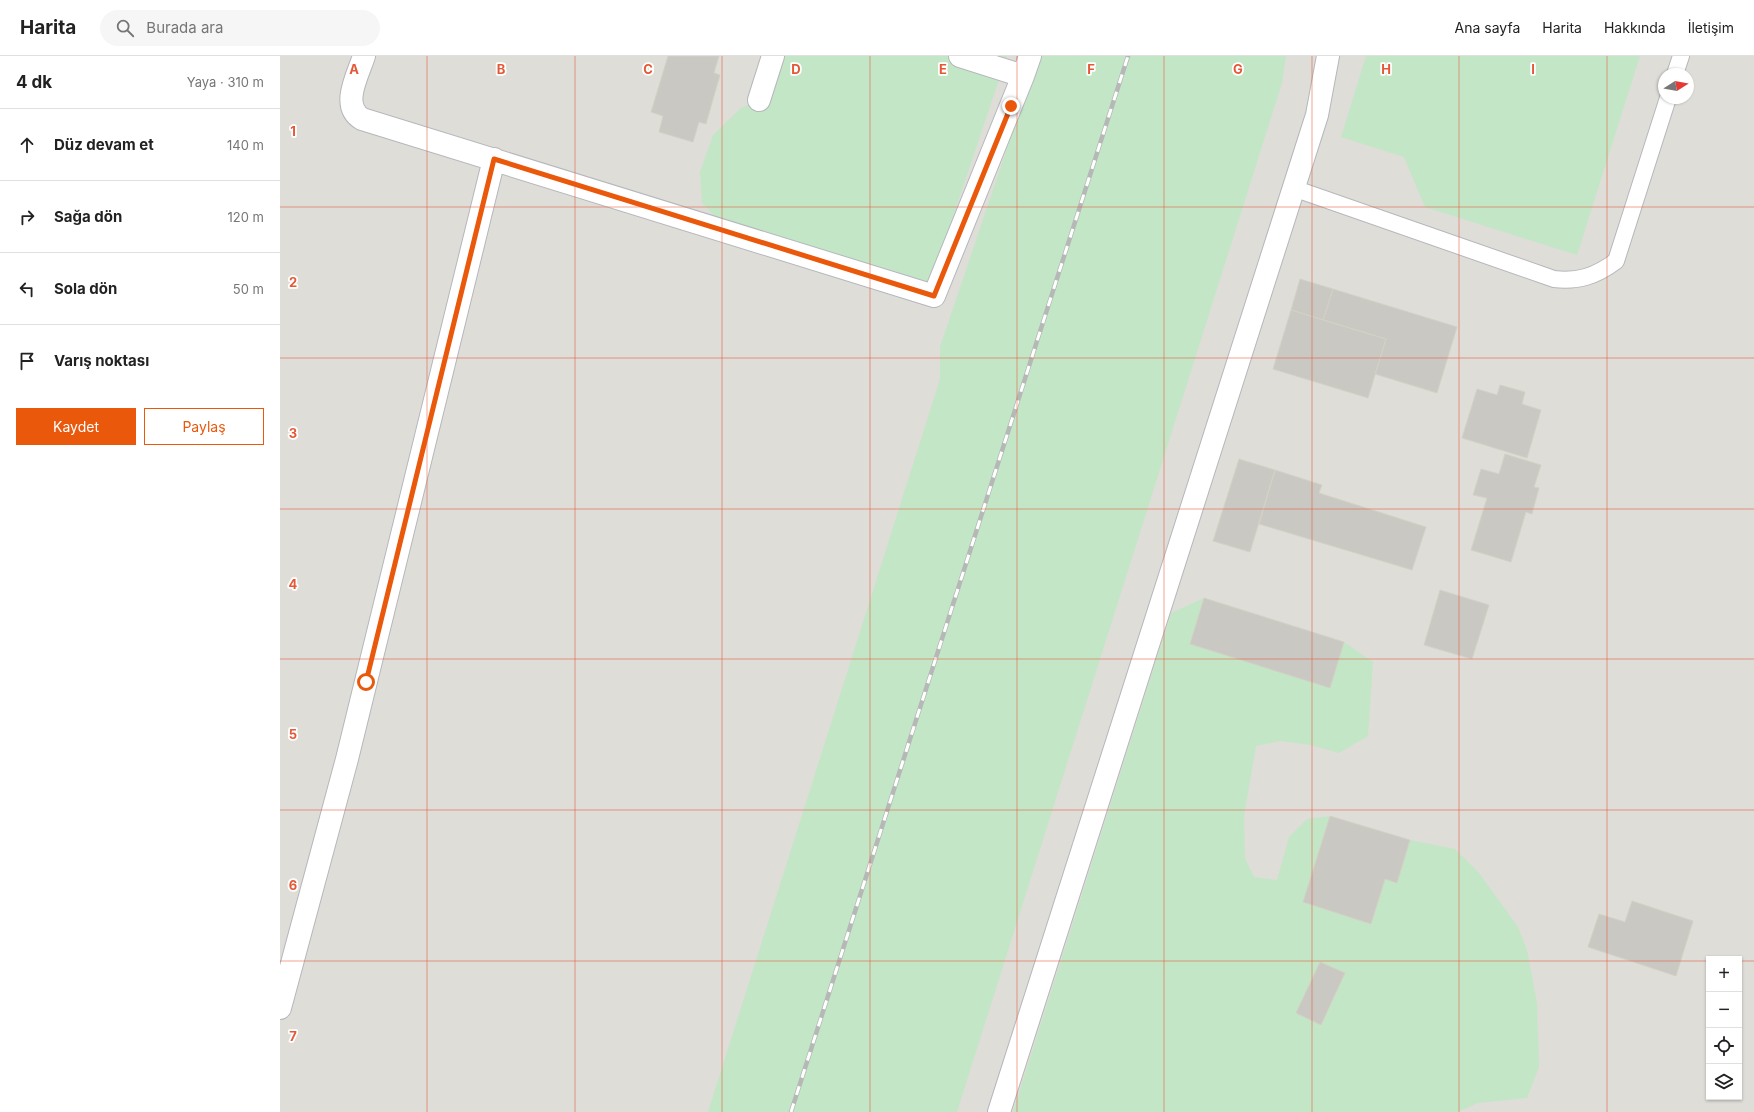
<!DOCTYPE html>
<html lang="tr">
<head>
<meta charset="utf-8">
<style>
	body { margin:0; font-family:Inter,sans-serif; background:#f6f6f6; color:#222 }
	.controls { position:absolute; right:12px; bottom:12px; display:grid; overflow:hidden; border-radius:0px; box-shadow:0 1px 3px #0004 }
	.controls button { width:36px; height:36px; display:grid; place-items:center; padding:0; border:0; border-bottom:1px solid #e0e0e0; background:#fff; color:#222; font:20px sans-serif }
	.compass { position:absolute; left:1378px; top:12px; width:36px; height:36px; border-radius:50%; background:#fff; box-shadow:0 1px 3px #0004; rotate:79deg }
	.stop { position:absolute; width:12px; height:12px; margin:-9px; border:3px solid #ea580c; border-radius:50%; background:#fff }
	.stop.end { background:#ea580c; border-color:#fff; box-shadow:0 1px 4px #0008 }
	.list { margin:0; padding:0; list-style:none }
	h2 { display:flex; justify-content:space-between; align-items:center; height:52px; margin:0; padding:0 16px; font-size:17px }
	h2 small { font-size:13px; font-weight:400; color:#767676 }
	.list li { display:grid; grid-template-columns:26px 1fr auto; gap:12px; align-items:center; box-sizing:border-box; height:72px; padding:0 16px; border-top:1px solid #e0e0e0 }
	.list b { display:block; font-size:15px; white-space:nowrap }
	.list em { font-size:13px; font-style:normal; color:#767676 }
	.actions { display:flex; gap:8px; padding:12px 16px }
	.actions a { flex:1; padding:9px 0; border:1px solid #ea580c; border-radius:0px; text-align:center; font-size:14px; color:#ea580c }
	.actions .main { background:#ea580c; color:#fff }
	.icon { flex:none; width:22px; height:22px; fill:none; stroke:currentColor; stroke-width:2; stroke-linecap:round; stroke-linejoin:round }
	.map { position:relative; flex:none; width:1474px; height:1056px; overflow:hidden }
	header { display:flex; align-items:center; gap:24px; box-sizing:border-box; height:56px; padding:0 20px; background:#fff; border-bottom:1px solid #e0e0e0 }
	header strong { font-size:19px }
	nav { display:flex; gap:22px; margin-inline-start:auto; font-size:14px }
	.search { width:280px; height:36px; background:#f6f6f6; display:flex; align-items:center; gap:10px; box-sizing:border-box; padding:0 14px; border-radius:22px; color:#767676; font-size:15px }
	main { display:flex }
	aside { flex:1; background:#fff }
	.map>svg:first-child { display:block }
	.industrial { fill:#deddd8; fill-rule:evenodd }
	.green { fill:#c3e6c7 }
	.building { fill:#cac8c3; stroke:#d4d1c4 }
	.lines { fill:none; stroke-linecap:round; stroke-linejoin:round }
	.lane-casing { stroke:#b6b7bc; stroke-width:18 }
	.street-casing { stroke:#b6b7bc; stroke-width:24 }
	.lane { stroke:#fff; stroke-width:16 }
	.street { stroke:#fff; stroke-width:22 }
	.rail-casing { stroke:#b6b7b7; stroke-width:4.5 }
	.rail { stroke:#fff; stroke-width:3; stroke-dasharray:9; stroke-linecap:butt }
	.route { stroke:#ea580c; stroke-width:5 }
	.grid { fill:none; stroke:#e55837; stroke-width:1; stroke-opacity:0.55 }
	.grid-label { font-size:13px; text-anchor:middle; font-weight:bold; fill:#e55837; stroke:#fff; stroke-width:3.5; stroke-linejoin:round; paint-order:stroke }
</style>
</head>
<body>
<header>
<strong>Harita</strong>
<div class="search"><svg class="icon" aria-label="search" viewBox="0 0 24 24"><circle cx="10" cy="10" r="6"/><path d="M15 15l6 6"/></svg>Burada ara</div>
<nav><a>Ana sayfa</a><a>Harita</a><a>Hakkında</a><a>İletişim</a></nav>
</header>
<main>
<aside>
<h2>4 dk<small>Yaya · 310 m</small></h2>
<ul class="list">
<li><svg class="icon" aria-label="ahead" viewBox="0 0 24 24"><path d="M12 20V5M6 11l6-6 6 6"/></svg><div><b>Düz devam et</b></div><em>140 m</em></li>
<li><svg class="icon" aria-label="right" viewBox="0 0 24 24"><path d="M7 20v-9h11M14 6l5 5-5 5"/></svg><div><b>Sağa dön</b></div><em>120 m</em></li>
<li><svg class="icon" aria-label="left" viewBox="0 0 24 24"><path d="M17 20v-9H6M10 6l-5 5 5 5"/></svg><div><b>Sola dön</b></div><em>50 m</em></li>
<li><svg class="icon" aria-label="arrive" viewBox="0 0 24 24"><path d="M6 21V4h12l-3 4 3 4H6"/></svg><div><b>Varış noktası</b></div></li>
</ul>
<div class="actions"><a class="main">Kaydet</a><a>Paylaş</a></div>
</aside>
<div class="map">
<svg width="1474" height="1056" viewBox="0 0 1474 1056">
	<rect width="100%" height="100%" fill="#efeee6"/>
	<!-- industrial -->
	<path class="industrial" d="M0 0H1474V1056H0ZM1384 18H1408V42H1384ZM1429 903H1459V1041H1429Z"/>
	<!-- green -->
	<path class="green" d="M499 0H727L647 238 443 169 422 147 420 116 433 79 461 52 486 41Z
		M758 0H1006L1002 27 677 1056H428L660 323V291Z
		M1086 0H1360L1297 199 1145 151 1124 101 1061 81Z
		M924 542 1064 586 1093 606 1088 680 1059 697 1031 689 1000 685 976 690 964 760 965 802 974 821 997 824 1009 781 1027 763 1050 760 1023 846 1091 868 1105 823 1117 827 1130 784 1175 793 1199 817 1238 871 1247 894 1257 947 1259 1011 1247 1042 1198 1047 1177 1056H733L891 557Z"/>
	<!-- building -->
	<path class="building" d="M388 0H439L434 17 440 19 426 68 419 66 413 86 379 76 383 60 371 56Z
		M1020 223 1053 233 1043 264 1011 254Z
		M1053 233 1177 271 1157 337 1095 318 1106 283 1043 264Z
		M1011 254 1106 283 1088 342 993 313Z
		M1220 329 1245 336 1242 348 1261 354 1247 402 1182 382 1197 333 1217 339Z
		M1225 398 1261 409 1254 431 1259 432 1252 458 1246 456 1231 506 1191 494 1207 442 1193 439 1201 413 1219 418Z
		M959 403 995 414 970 496 933 485Z
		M995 414 1042 429 1039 437 1146 471 1132 514 979 468Z
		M1160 534 1209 549 1192 603 1144 589Z
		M924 542 1064 586 1050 632 910 588Z
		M1050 760 1130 784 1117 827 1105 823 1091 868 1023 846Z
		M1352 845 1413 865 1396 920 1308 891 1319 858 1345 866Z
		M1040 906 1065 917 1041 969 1016 957Z"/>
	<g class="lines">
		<!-- lane casing -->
		<g class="lane-casing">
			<path id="lane" d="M1395 18 1401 0
				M1013 132 1274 223C1298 226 1316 220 1336 205L1388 42"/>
		</g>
		<!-- street casing -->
		<g class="street-casing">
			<path id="street" d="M84 0C78 19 60 50 82 63L654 240 743 20 750 0
				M680 0 743 20
				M479 44 493 0
				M0 952 67 703 214 103
				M719 1056 1037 59 1048 0"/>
		</g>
		<!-- lane -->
		<use href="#lane" class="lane"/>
		<!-- street -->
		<use href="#street" class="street"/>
		<!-- rail casing -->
		<g class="rail-casing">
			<path id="rail" d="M511 1056 848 0"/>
		</g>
		<!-- rail -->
		<use href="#rail" class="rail"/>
	</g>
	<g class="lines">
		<!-- route -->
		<path class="route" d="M86 626 214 103 654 240 731 50"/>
	</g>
	<!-- grid -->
	<path class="grid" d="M147 0V1056M295 0V1056M442 0V1056M590 0V1056M737 0V1056M884 0V1056M1032 0V1056M1179 0V1056M1327 0V1056M0 151H1474M0 302H1474M0 453H1474M0 603H1474M0 754H1474M0 905H1429M1459 905H1474"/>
	<g class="grid-label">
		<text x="74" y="18">A</text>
		<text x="221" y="18">B</text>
		<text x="368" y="18">C</text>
		<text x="516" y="18">D</text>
		<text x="663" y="18">E</text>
		<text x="811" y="18">F</text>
		<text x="958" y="18">G</text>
		<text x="1106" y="18">H</text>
		<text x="1253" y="18">I</text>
		<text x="13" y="80">1</text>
		<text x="13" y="231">2</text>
		<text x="13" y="382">3</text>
		<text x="13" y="533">4</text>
		<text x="13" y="683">5</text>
		<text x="13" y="834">6</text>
		<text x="13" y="985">7</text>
	</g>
</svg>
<div class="controls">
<button>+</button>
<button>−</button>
<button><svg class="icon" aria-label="locate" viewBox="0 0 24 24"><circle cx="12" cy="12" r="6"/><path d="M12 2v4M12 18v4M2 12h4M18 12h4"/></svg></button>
<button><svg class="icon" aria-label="layers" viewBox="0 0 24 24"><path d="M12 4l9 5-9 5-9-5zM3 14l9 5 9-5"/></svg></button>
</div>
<svg class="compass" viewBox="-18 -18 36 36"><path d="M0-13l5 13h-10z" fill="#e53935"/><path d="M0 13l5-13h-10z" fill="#767676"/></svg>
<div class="stop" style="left:86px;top:626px"></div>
<div class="stop end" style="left:731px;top:50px"></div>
</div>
</main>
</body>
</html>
